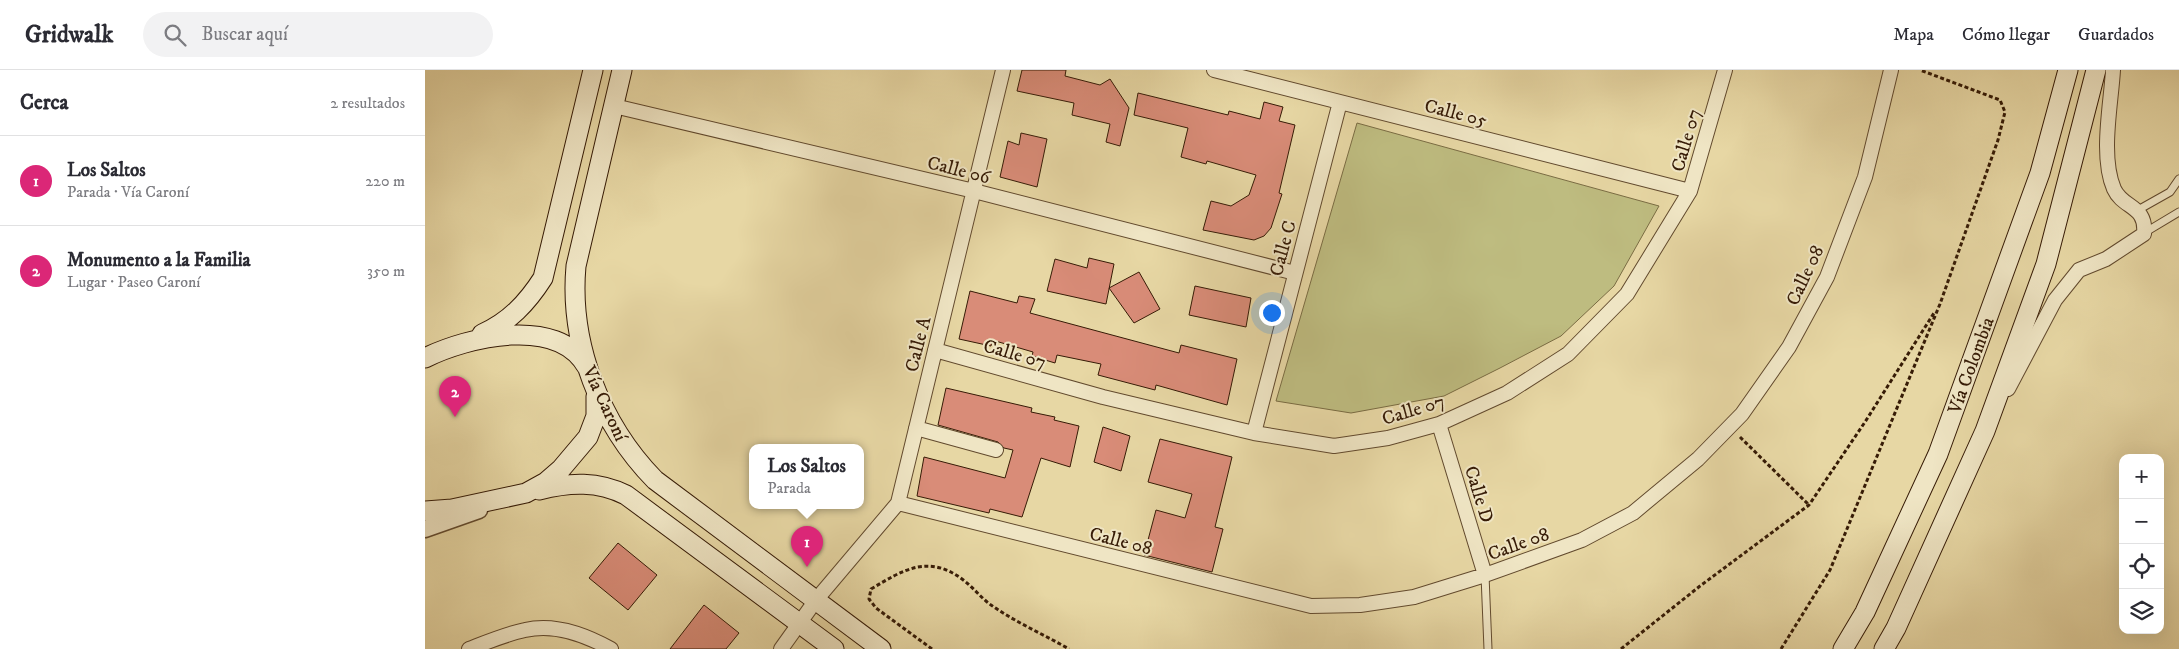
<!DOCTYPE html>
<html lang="es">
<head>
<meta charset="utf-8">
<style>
	body { margin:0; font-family:"IM FELL DW Pica",serif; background:#f2f2f3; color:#2b2b33 }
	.controls { position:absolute; right:15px; bottom:15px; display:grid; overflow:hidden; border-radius:10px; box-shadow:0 5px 20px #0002 }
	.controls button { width:45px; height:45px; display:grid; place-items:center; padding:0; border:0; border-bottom:1px solid #e1e1e2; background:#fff; color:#2b2b33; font:25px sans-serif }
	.you { position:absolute; left:846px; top:242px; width:18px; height:18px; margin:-12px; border:4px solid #fff; border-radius:50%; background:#1a73e8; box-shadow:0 0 0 8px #1a73e833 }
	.badge { display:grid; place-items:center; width:32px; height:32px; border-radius:50%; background:#db2777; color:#fff; font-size:16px; font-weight:700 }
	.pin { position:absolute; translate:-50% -41px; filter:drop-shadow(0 1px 2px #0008) }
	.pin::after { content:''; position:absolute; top:26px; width:18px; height:15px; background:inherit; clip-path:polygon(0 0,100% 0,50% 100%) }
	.popup { position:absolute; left:324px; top:374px; width:115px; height:65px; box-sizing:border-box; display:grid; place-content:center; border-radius:10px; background:#fff; filter:drop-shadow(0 1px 4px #0005); font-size:16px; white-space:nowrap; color:#7c7c81 }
	.popup b { font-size:19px; color:#2b2b33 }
	.popup::after { content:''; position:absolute; left:50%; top:100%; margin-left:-10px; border:10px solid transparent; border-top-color:#fff }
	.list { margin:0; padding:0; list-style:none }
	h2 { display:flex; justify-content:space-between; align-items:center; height:65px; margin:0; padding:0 20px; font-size:21px }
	h2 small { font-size:16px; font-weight:400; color:#7c7c81 }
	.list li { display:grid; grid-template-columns:32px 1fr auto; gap:15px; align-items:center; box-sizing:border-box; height:90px; padding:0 20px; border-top:1px solid #e1e1e2 }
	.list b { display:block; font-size:19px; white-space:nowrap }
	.list p { margin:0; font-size:16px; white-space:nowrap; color:#7c7c81 }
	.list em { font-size:16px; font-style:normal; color:#7c7c81 }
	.icon { flex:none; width:28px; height:28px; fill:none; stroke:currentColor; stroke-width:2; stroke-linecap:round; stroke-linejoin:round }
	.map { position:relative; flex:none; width:1754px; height:579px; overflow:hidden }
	header { display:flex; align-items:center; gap:30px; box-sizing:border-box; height:70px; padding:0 25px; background:#fff; border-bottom:1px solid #e1e1e2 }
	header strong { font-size:24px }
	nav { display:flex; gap:28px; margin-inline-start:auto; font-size:18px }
	.search { width:350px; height:45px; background:#f2f2f3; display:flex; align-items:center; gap:12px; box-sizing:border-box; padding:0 18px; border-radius:28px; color:#7c7c81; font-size:19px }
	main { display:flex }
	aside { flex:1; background:#fff }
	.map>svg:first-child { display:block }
	.green { fill:#bebc80; stroke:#7a6c43 }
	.building { fill:#d98c78; stroke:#361b06 }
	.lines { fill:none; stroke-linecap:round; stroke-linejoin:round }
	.service-casing { stroke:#624a2e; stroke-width:9 }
	.minor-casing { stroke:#624a2e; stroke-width:16 }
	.tertiary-casing { stroke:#624a2e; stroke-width:19 }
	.secondary-casing { stroke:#361b06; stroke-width:21 }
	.path { stroke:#361b06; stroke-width:3; stroke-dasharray:4 2.5; stroke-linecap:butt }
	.service { stroke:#efe5c4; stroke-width:7 }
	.minor { stroke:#efe5c4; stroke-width:14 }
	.tertiary { stroke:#efe5c4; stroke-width:16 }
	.secondary { stroke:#efe5c4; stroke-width:19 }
	.labels { text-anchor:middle; stroke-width:4; stroke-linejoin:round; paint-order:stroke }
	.street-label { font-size:19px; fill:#361b06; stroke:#efe5c4 }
</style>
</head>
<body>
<header>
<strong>Gridwalk</strong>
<div class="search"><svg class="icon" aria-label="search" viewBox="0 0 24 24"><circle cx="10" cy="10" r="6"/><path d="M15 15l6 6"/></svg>Buscar aquí</div>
<nav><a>Mapa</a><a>Cómo llegar</a><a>Guardados</a></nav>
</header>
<main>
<aside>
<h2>Cerca<small>2 resultados</small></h2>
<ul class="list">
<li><span class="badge">1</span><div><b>Los Saltos</b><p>Parada · Vía Caroní</p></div><em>220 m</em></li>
<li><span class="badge">2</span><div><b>Monumento a la Familia</b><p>Lugar · Paseo Caroní</p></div><em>350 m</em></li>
</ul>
</aside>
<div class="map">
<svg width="1754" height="579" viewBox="0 0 1754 579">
	<rect width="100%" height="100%" fill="#e7d7a4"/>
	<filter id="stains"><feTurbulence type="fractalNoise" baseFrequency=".004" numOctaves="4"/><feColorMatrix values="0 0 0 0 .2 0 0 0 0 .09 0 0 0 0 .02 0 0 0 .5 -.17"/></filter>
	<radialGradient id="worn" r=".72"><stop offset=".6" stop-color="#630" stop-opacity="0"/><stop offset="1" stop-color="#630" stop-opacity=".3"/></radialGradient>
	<!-- green -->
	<path class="green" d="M932 53 1234 136 1189 216 1136 266 1075 298 1019 326 926 343 851 331Z"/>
	<!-- building -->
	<path class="building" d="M597 0H641L640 6 675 15 685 9 704 38 695 76 681 72 685 54 647 45 649 33 592 21Z
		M713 23 803 45 804 41 835 49 839 32 858 37 854 51 870 55 854 123 857 124 846 158 839 166 829 170 778 160 786 131 806 136 824 125 831 105 782 91 781 94 756 87 763 58 709 45Z
		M596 63 622 69 612 117 575 107 583 71 594 75Z
		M664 188 689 194 681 234 622 221 630 189 662 198Z
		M714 202 735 239 709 253 684 218Z
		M770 216 826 228 821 257 764 245Z
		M545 221 592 233 594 226 610 229 605 243 754 283 756 275 812 289 802 335 731 315 730 320 673 305 676 294 632 285 630 293 607 286 608 282 567 270 566 276 534 269Z
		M521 318 607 338 606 342 630 347 629 350 654 356 645 397 616 388 597 447 565 439 564 443 492 426 499 387 580 408 588 380 579 378 573 372 513 355Z
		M678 357 705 366 696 401 669 392Z
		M735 369 807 387 790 457 798 459 787 502 719 485 731 440 760 448 767 424 723 412Z
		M193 473 232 505 203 540 164 508Z
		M279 535 314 563 301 579H245Z"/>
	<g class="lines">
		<!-- service casing -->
		<g class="service-casing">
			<path id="service" d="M1713 140 1745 122 1754 109
				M1719 163 1754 142
				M1060 505 1063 579"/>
		</g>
		<!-- minor casing -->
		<g class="minor-casing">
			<path id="minor" d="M789 0 1265 121
				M189 36 549 121 870 203
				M510 280 678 327 829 363 909 376 963 368 1014 354 1082 323 1143 284 1202 224 1265 121 1300 0
				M1583 319 1630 230 1654 200 1681 189 1719 164C1722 135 1698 139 1689 119 1675 86 1686 35 1688 0
				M1014 354 1060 505
				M491 358 571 380
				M829 363 915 32
				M473 433 886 536 935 535 989 527 1060 505 1157 470 1208 443 1273 389 1317 344 1364 277 1402 207 1440 107 1466 0
				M44 579C62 572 81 564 100 560 129 553 161 565 186 579
				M356 579 391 530 473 433 578 0"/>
		</g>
		<!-- tertiary casing -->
		<g class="tertiary-casing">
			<path id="tertiary" d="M0 459 54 440"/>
		</g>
		<!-- secondary casing -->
		<g class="secondary-casing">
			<path id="secondary" d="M197 0 151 196C144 273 175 354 230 410L456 579
				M57 264C84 252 102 233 118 208L168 0
				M0 288C42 267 133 245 162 297
				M114 420C145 412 173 411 201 425L409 579
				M0 441 27 439 101 423 121 412 136 399 163 367 171 346V326
				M1418 579 1440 542 1513 384 1615 103 1643 0
				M1459 579 1471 558 1560 361 1621 194 1671 0"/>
		</g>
		<!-- path -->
		<path class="path" d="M1315 367 1384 435
			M507 579 451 538 444 529 446 519C478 500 503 484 537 509 548 517 556 528 566 535 590 552 618 564 644 579
			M1196 579 1275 516 1384 435 1440 352 1509 243
			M1356 579 1405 500 1515 234 1573 70 1580 42 1575 30 1495 0"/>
		<!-- service -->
		<use href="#service" class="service"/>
		<!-- minor -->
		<use href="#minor" class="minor"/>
		<!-- tertiary -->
		<use href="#tertiary" class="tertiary"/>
		<!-- secondary -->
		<use href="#secondary" class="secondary"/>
	</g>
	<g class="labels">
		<!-- street labels -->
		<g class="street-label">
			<text transform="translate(1031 42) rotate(14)" y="7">Calle 05</text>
			<text transform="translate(1260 70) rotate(-74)" y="7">Calle 07</text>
			<text transform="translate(534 99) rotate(14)" y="7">Calle 06</text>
			<text transform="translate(857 178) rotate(-75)" y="7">Calle C</text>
			<text transform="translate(1379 205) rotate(-65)" y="7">Calle 08</text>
			<text transform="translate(492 274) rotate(-76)" y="7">Calle A</text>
			<text transform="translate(590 283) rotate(16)" y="7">Calle 07</text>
			<text transform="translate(1545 295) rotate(-70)" y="7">Vía Colombia</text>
			<text transform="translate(181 333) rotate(65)" y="7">Vía Caroní</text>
			<text transform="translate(988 339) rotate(-17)" y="7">Calle 07</text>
			<text transform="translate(1055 424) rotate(73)" y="7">Calle D</text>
			<text transform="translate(696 470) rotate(14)" y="7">Calle 08</text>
			<text transform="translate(1093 473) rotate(-20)" y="7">Calle 08</text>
		</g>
	</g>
	<rect width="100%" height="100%" filter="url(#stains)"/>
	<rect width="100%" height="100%" fill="url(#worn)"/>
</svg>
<div class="controls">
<button>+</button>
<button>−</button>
<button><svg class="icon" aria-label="locate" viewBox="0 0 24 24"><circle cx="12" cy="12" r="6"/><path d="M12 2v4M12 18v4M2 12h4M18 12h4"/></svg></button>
<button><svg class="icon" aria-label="layers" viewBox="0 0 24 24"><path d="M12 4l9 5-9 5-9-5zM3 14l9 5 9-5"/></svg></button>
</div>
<div class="you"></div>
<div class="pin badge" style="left:382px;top:497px">1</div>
<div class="popup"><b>Los Saltos</b>Parada</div>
<div class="pin badge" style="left:30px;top:347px">2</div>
</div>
</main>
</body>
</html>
